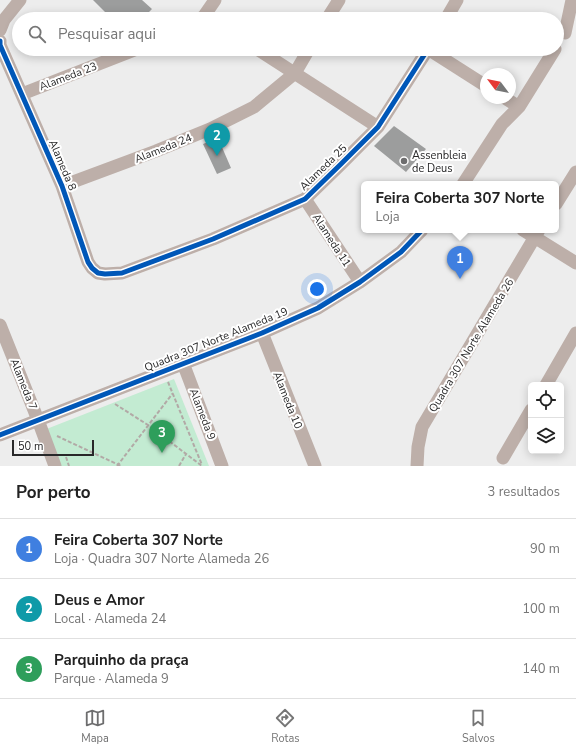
<!DOCTYPE html>
<html lang="pt">
<head>
<meta charset="utf-8">
<style>
	body { margin:0; font-family:"Nunito Sans",sans-serif; background:#f6f6f6; color:#222 }
	.controls { position:absolute; right:12px; bottom:12px; display:grid; overflow:hidden; border-radius:6px; box-shadow:0 2px 10px #0003 }
	.controls button { width:36px; height:36px; display:grid; place-items:center; padding:0; border:0; border-bottom:1px solid #e0e0e0; background:#fff; color:#222; font:20px sans-serif }
	.compass { position:absolute; left:480px; top:68px; width:36px; height:36px; border-radius:50%; background:#fff; box-shadow:0 2px 10px #0003; rotate:302deg }
	.scale { position:absolute; left:12px; bottom:10px; width:82px; box-sizing:border-box; padding-left:4px; border:2px solid #282829; border-top:0; font-size:11px; line-height:14px; white-space:nowrap; color:#282829; -webkit-text-stroke:3px #fff; paint-order:stroke }
	.you { position:absolute; left:317px; top:289px; width:14px; height:14px; margin:-10px; border:3px solid #fff; border-radius:50%; background:#1a73e8; box-shadow:0 0 0 6px #1a73e833 }
	.badge { display:grid; place-items:center; width:26px; height:26px; border-radius:50%; background:#6d6d6e; color:#fff; font-size:13px; font-weight:700 }
	.pin { position:absolute; translate:-50% -33px; filter:drop-shadow(0 1px 2px #0008) }
	.pin::after { content:''; position:absolute; top:21px; width:14px; height:12px; background:inherit; clip-path:polygon(0 0,100% 0,50% 100%) }
	.popup { position:absolute; left:361px; top:181px; width:198px; height:52px; box-sizing:border-box; display:grid; place-content:center; border-radius:6px; background:#fff; filter:drop-shadow(0 1px 3px #0005); font-size:13px; white-space:nowrap; color:#767676 }
	.popup b { font-size:15px; color:#222 }
	.popup::after { content:''; position:absolute; left:50%; top:100%; margin-left:-8px; border:8px solid transparent; border-top-color:#fff }
	.list { margin:0; padding:0; list-style:none }
	h2 { display:flex; justify-content:space-between; align-items:center; height:52px; margin:0; padding:0 16px; font-size:17px }
	h2 small { font-size:13px; font-weight:400; color:#767676 }
	.list li { display:grid; grid-template-columns:26px 1fr auto; gap:12px; align-items:center; box-sizing:border-box; height:60px; padding:0 16px; border-top:1px solid #e0e0e0 }
	.list b { display:block; font-size:15px; white-space:nowrap }
	.list p { margin:0; font-size:13px; white-space:nowrap; color:#767676 }
	.list em { font-size:13px; font-style:normal; color:#767676 }
	.icon { flex:none; width:22px; height:22px; fill:none; stroke:currentColor; stroke-width:2; stroke-linecap:round; stroke-linejoin:round }
	.map { position:relative; flex:none; width:576px; height:466px; overflow:hidden }
	.search { position:absolute; background:#fff; box-shadow:0 2px 10px #0003; left:12px; right:12px; top:12px; height:44px; display:flex; align-items:center; gap:10px; box-sizing:border-box; padding:0 14px; border-radius:22px; color:#767676; font-size:15px }
	.sheet { height:232px; background:#fff }
	nav { display:flex; justify-content:space-around; align-items:center; box-sizing:border-box; height:56px; border-top:1px solid #e0e0e0; background:#fff; font-size:11px; color:#767676 }
	nav a { display:grid; justify-items:center; gap:2px }
	nav .on { color:#6d6d6e }
	.map>svg:first-child { display:block }
	.green { fill:#c3ebd2 }
	.building { fill:#9c9d9d }
	.lines { fill:none; stroke-linecap:round; stroke-linejoin:round }
	.path { stroke:#b2a9a6; stroke-width:2; stroke-dasharray:4 2; stroke-linecap:butt }
	.minor { stroke:#bdafa9; stroke-width:13 }
	.cycleway-casing { stroke:#fff; stroke-width:8 }
	.cycleway { stroke:#0057b8; stroke-width:5 }
	.poi-dot { fill:#6d6d6e; stroke:#fff; stroke-width:1.5 }
	.labels { text-anchor:middle; stroke-width:4; stroke-linejoin:round; paint-order:stroke }
	.street-label { font-size:11px; fill:#282829; stroke:#fff }
	.poi-label { font-size:11px; fill:#282829; stroke:#fff; text-anchor:start }
</style>
</head>
<body>
<div class="map">
<svg width="576" height="466" viewBox="0 0 576 466">
	<rect width="100%" height="100%" fill="#ededed"/>
	<!-- green -->
	<path class="green" d="M174 379 209 466H58L44 430Z"/>
	<!-- building -->
	<path class="building" d="M93 0H142L152 9 142 19H112Z
		M394 126 426 149 406 172 374 146Z
		M218 138 231 168 217 174 203 144Z"/>
	<g class="lines">
		<!-- path -->
		<path class="path" d="M168 382 202 465
			M115 404 148 425 202 466
			M57 436 121 466
			M66 457 69 466
			M117 466 173 393
			M179 466 186 454"/>
		<!-- minor -->
		<path class="minor" d="M200 19 204 16 215 0
			M327 19 339 0
			M446 19 457 0
			M0 30 4 20 20 0
			M565 33 572 0
			M0 41V45L62 186 88 262 92 268 98 273 105 274 122 273 213 239 305 199 341 164 378 127 428 49
			M257 49 378 127
			M428 49 486 86
			M22 94 137 49
			M505 98 519 107
			M463 184 502 124 519 107 555 49
			M62 186 156 151 210 129 254 107 295 73 309 49
			M305 199 360 282
			M556 204 576 172
			M523 230 576 263
			M0 325 38 420 55 466
			M262 333 315 466
			M183 363 222 466
			M546 385 576 333
			M0 435 262 333 318 308 360 282 401 252 422 230
			M503 458 531 410
			M417 466 418 447 422 427 539 230"/>
		<!-- cycleway casing -->
		<g class="cycleway-casing">
			<path id="cycleway" d="M0 41V45L62 186 88 262 92 268 98 273 105 274 122 273 213 239 305 199 341 164 378 127 428 49
				M0 435 262 333 318 308 360 282 401 252 422 230"/>
		</g>
		<!-- cycleway -->
		<use href="#cycleway" class="cycleway"/>
	</g>
	<!-- markers -->
	<circle class="poi-dot" cx="404" cy="161" r="4"/>
	<g class="labels">
		<!-- street labels -->
		<g class="street-label">
			<text transform="translate(68 76) rotate(-21)" y="4">Alameda 23</text>
			<text transform="translate(163 148) rotate(-22)" y="4">Alameda 24</text>
			<text transform="translate(63 165) rotate(67)" y="4">Alameda 8</text>
			<text transform="translate(323 167) rotate(-44)" y="4">Alameda 25</text>
			<text transform="translate(332 240) rotate(57)" y="4">Alameda 11</text>
			<text transform="translate(216 339) rotate(-22)" y="4">Quadra 307 Norte Alameda 19</text>
			<text transform="translate(471 345) rotate(-59)" y="4">Quadra 307 Norte Alameda 26</text>
			<text transform="translate(24 384) rotate(68)" y="4">Alameda 7</text>
			<text transform="translate(288 400) rotate(68)" y="4">Alameda 10</text>
			<text transform="translate(203 414) rotate(69)" y="4">Alameda 9</text>
		</g>
		<!-- poi labels -->
		<g class="poi-label">
			<text x="412" y="159">Assenbleia<tspan x="412" dy="13">de Deus</tspan></text>
		</g>
	</g>
</svg>
<div class="controls">
<button><svg class="icon" aria-label="locate" viewBox="0 0 24 24"><circle cx="12" cy="12" r="6"/><path d="M12 2v4M12 18v4M2 12h4M18 12h4"/></svg></button>
<button><svg class="icon" aria-label="layers" viewBox="0 0 24 24"><path d="M12 4l9 5-9 5-9-5zM3 14l9 5 9-5"/></svg></button>
</div>
<svg class="compass" viewBox="-18 -18 36 36"><path d="M0-13l5 13h-10z" fill="#e53935"/><path d="M0 13l5-13h-10z" fill="#767676"/></svg>
<div class="scale">50 m</div>
<div class="you"></div>
<div class="pin badge" style="left:460px;top:279px;background:#3f7fe0">1</div>
<div class="popup"><b>Feira Coberta 307 Norte</b>Loja</div>
<div class="pin badge" style="left:217px;top:156px;background:#0f9aa8">2</div>
<div class="pin badge" style="left:162px;top:453px;background:#2e9e5b">3</div>
<div class="search"><svg class="icon" aria-label="search" viewBox="0 0 24 24"><circle cx="10" cy="10" r="6"/><path d="M15 15l6 6"/></svg>Pesquisar aqui</div>
</div>
<section class="sheet">
<h2>Por perto<small>3 resultados</small></h2>
<ul class="list">
<li><span class="badge" style="background:#3f7fe0">1</span><div><b>Feira Coberta 307 Norte</b><p>Loja · Quadra 307 Norte Alameda 26</p></div><em>90 m</em></li>
<li><span class="badge" style="background:#0f9aa8">2</span><div><b>Deus e Amor</b><p>Local · Alameda 24</p></div><em>100 m</em></li>
<li><span class="badge" style="background:#2e9e5b">3</span><div><b>Parquinho da praça</b><p>Parque · Alameda 9</p></div><em>140 m</em></li>
</ul>
</section>
<nav>
<a class="on"><svg class="icon" aria-label="map" viewBox="0 0 24 24"><path d="M3 6l6-2 6 2 6-2v14l-6 2-6-2-6 2zM9 4v14M15 6v14"/></svg>Mapa</a>
<a><svg class="icon" aria-label="directions" viewBox="0 0 24 24"><path d="M12 3l9 9-9 9-9-9zM9 14v-3h6M13 9l2 2-2 2"/></svg>Rotas</a>
<a><svg class="icon" aria-label="saved" viewBox="0 0 24 24"><path d="M7 4h10v16l-5-4-5 4z"/></svg>Salvos</a>
</nav>
</body>
</html>
